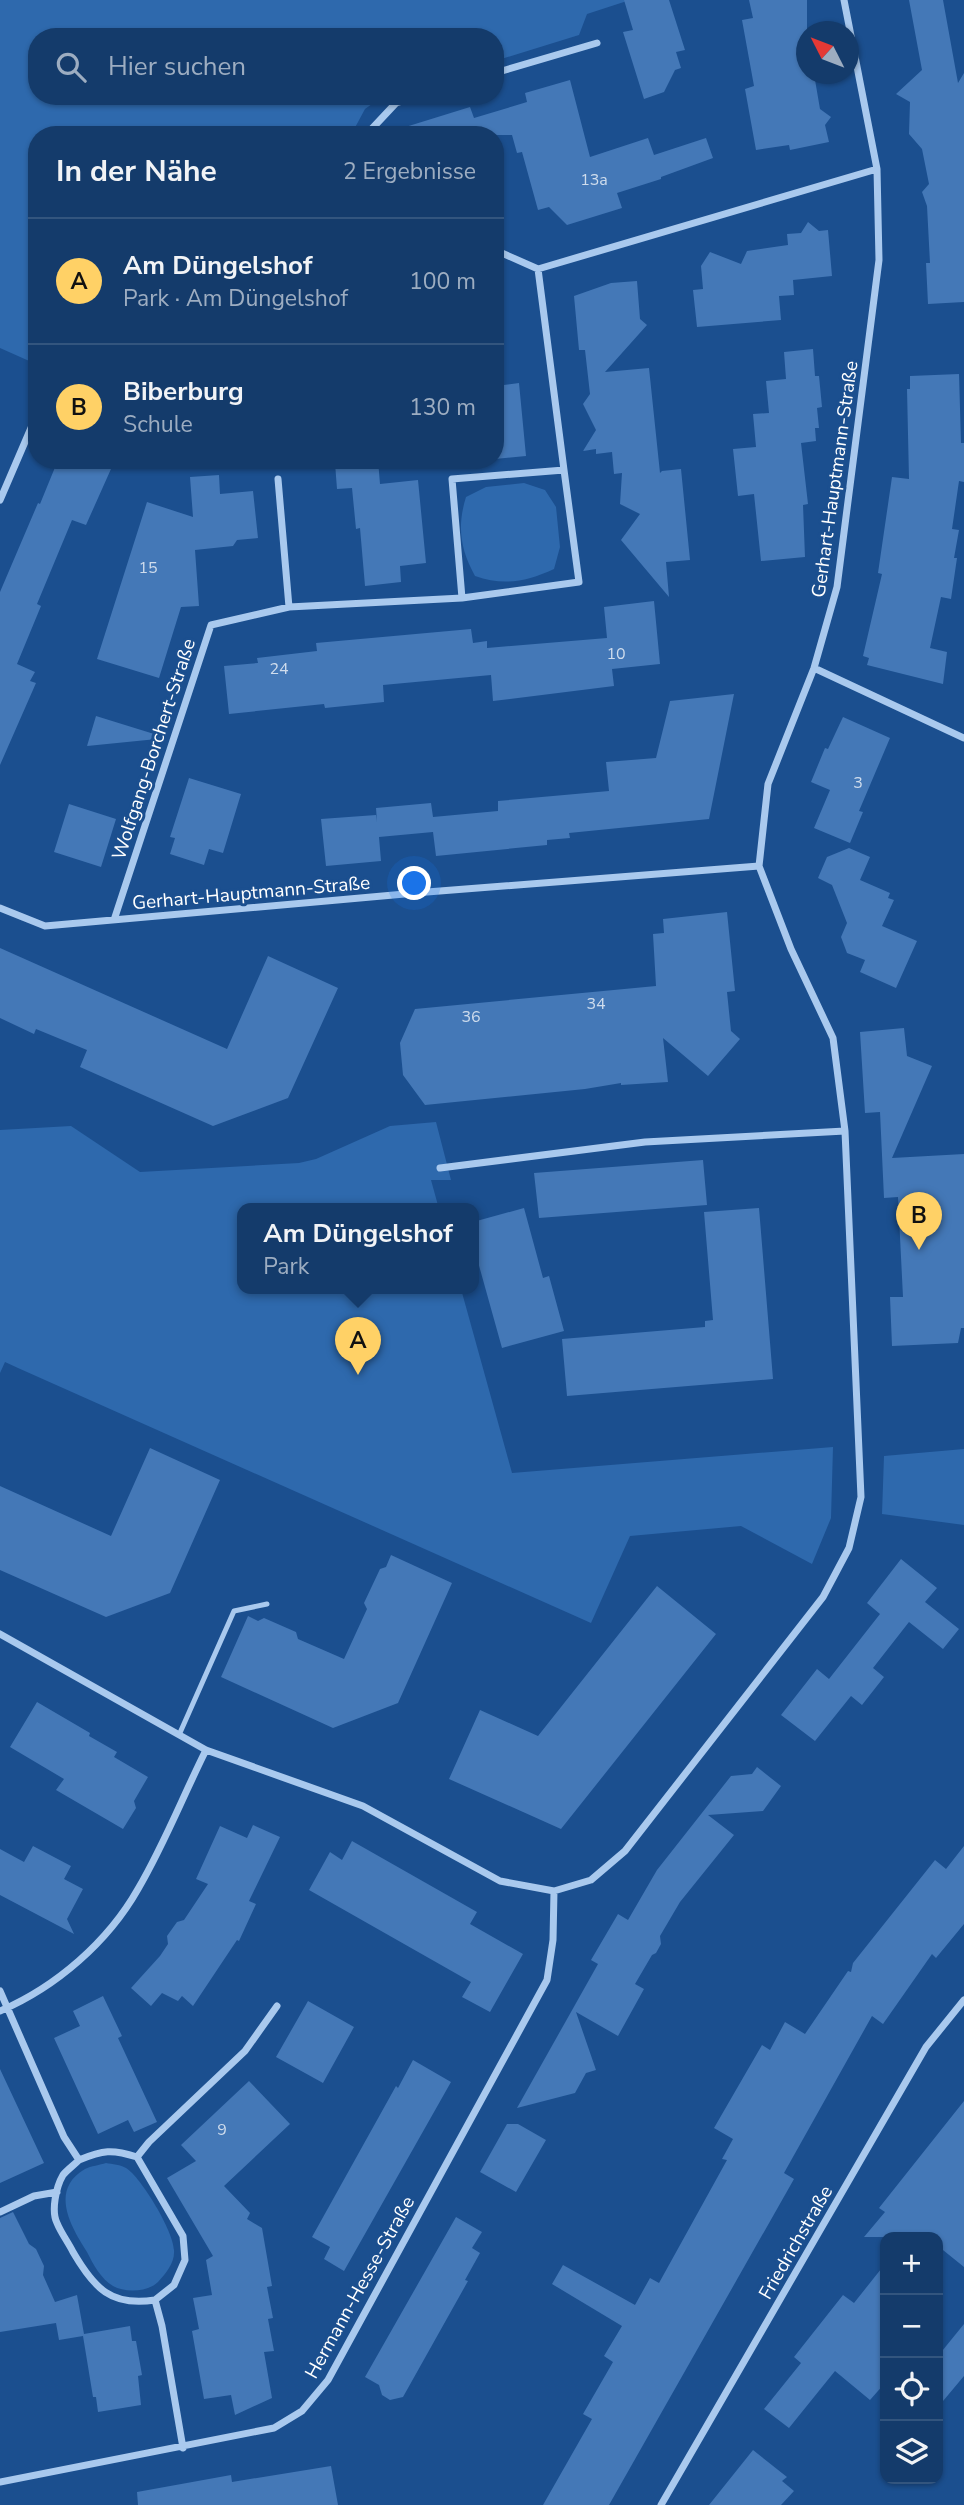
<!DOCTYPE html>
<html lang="de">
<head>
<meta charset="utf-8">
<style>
	body { margin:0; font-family:"Nunito Sans",sans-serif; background:#1d4271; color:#f1f3f6 }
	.controls { position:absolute; right:21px; bottom:21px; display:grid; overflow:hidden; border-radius:14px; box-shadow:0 2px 5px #0004 }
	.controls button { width:63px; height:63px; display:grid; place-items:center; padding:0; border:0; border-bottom:2px solid #33557e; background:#143b6b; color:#f1f3f6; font:35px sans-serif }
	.compass { position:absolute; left:796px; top:21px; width:63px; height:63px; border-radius:50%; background:#143b6b; box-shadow:0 2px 5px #0004; rotate:312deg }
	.you { position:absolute; left:415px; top:884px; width:24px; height:24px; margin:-18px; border:5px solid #fff; border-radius:50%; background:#1a73e8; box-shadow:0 0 0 10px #1a73e833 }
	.badge { display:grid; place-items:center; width:46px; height:46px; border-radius:50%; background:#ffd166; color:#111; font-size:23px; font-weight:700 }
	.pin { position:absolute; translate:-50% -58px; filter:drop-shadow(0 2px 4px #0008) }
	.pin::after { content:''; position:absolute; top:37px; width:24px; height:21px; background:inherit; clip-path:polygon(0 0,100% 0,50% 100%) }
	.popup { position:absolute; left:237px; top:1203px; width:242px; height:91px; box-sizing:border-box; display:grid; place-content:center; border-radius:14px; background:#143b6b; filter:drop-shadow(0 2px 5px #0005); font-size:23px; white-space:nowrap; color:#9dadc1 }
	.popup b { font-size:26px; color:#f1f3f6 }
	.popup::after { content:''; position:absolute; left:50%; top:100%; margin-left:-14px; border:14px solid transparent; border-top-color:#143b6b }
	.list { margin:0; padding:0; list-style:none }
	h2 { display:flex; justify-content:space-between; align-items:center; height:91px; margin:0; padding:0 28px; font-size:30px }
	h2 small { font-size:23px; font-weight:400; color:#9dadc1 }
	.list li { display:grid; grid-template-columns:46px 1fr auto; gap:21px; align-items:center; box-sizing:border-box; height:126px; padding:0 28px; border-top:2px solid #33557e }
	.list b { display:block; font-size:26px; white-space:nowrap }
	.list p { margin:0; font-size:23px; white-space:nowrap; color:#9dadc1 }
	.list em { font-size:23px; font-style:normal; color:#9dadc1 }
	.icon { flex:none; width:38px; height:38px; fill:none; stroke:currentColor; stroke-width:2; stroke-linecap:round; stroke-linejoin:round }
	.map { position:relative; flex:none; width:964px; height:2505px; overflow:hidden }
	.search { position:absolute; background:#143b6b; box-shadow:0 2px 5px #0004; left:28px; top:28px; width:476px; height:77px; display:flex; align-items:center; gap:18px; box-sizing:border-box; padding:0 24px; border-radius:28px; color:#9dadc1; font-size:26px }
	.panel { position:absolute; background:#143b6b; box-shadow:0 2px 5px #0004; left:28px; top:126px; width:476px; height:343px; border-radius:28px }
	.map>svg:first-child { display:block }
	.green { fill:#2e69ad }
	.building { fill:#4478b7 }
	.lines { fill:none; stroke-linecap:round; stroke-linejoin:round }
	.lane { stroke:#a9c9ee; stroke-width:5 }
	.street { stroke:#a9c9ee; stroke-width:7 }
	.labels { text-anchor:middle; stroke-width:6; stroke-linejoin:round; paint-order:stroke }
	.number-label { font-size:16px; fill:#d0dded }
	.street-label { font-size:19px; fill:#fff; stroke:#1b4f8f }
</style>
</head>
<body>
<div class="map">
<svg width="964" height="2505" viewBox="0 0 964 2505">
	<rect width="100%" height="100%" fill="#1b4f8f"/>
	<!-- green -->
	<path class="green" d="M0 0H630L587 14 579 35 495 61V37H37V96H383L365 109 351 135H37L36 364 0 348Z
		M524 483 545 490 556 507 560 547 554 569C526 582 503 586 475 576 460 549 457 526 466 497L486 487Z
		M436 1122 451 1180H431L439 1209H243V1289H461L512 1473 833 1447 831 1518 812 1564 741 1526 630 1536 591 1623 18 1368 5 1362 0 1373V1130L71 1126 140 1172 299 1163 316 1159 390 1126Z
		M964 1449V1525L882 1514 884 1456Z
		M106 2163C112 2164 121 2165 126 2168 141 2177 174 2232 174 2250 175 2263 166 2273 158 2282 148 2292 125 2293 113 2286 101 2279 93 2264 87 2252 71 2227 49 2190 85 2169 91 2166 100 2165 106 2163Z"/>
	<!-- building -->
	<path class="building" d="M624 0H669L685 50 676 52 681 68 675 70 664 92 644 99 623 32 633 30Z
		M749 0H807V74H814L820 109 831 117 825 125 829 142 790 150 789 145 756 150 745 89 754 86 742 20 753 18Z
		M909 0H943L958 83 964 73V302L928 304 926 263H930L927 206 922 192 929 184 922 149 909 134 910 102 896 94 922 70Z
		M570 80 590 157 648 138 654 155 706 138 713 158 661 177V179L617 193 622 208 567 225 549 207 538 210 522 152 517 153 512 135H400L399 129 470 107 474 118 527 102 525 93Z
		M808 222 819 231 828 230 832 276 793 280 794 295 779 296 781 320 697 327 693 290 703 289 701 266 710 252 741 264 747 251 788 245 787 234 801 233Z
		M637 281 640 319 647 325 605 372 649 368 660 473 662 471 681 469 690 560 666 562 669 597 621 540 640 514 620 504 622 473 614 474 612 452 596 454V449L583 451 596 430 583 404 590 394 585 350H579L574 296 611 283Z
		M813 349 815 376H819L822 407 817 408 819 428H815L816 441 801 443 808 504 803 505 805 557 761 561 754 494 738 496 733 449 756 447 753 414 769 413 766 381 786 379 784 352Z
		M959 374 961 443H964V482L959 481 952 529 959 530 954 558H957L951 599 941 597 930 648 947 652 943 684 867 665 869 658 863 656 882 574 878 573 892 477 909 479 907 389H910V376Z
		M519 383 526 456 495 459V386Z
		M58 460H115L86 525 72 520 37 604 41 606 17 664 35 672 30 681 36 683 0 765V592L38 503 40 504Z
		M378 460 380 484 418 480 426 563 400 566 401 582 365 586 360 528 356 529 352 488 337 489 335 463Z
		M219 475 220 494 253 491 258 538 237 540 233 546 195 550 199 606 181 607 159 678 97 659 147 502 193 517 190 477Z
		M654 601 660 664 612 669 614 686 493 701 491 675 383 685 384 702 325 708 324 704 229 714 224 666 258 663 257 658 317 651 316 643 471 629 473 643 487 641V648L607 638 604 607Z
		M734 694 709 819 569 833 570 838 547 840V845L436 856 433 832 379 837 381 861 326 866 321 819 376 815 377 822 376 808 431 803 433 817 498 811V801L609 791 606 762 656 758 670 701Z
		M96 716 167 738 87 746Z
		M843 717 890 738 859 811 863 812 850 843 814 828 830 790 811 782 825 748 828 749Z
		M189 778 241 794 223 853 209 849 204 865 170 854 175 838 170 837Z
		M69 804 116 819 101 867 54 852Z
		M849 848 870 857 860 880 890 893 888 898 894 900 882 926 917 941 896 988 860 972 865 960 847 953 841 937 847 923 832 885 818 878 827 857Z
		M727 912 735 991 727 992 731 1031 740 1039 708 1076 663 1038 668 1082 621 1085V1083L585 1089 425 1105 403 1075 400 1043 415 1009 656 986 653 934 664 933 663 919Z
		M0 948 227 1049 268 956 338 988 288 1098 213 1126 80 1067 87 1050 36 1029 34 1034 0 1018Z
		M904 1028 907 1056 932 1066 892 1158 964 1154V1328H961L958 1343 892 1346 890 1297H903L898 1197 884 1198 880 1112 865 1113 860 1032Z
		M703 1160 707 1205 539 1218 534 1173Z
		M524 1208 543 1278 549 1276 564 1331 502 1348 473 1244V1222Z
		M759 1208 773 1379 567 1396 562 1339 705 1327V1321L713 1320 704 1212Z
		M150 1448 220 1480 170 1593 106 1617 0 1570V1486L111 1536Z
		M391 1555 452 1583 398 1703 333 1728 221 1677 248 1616 258 1621 264 1618 296 1632 298 1639 344 1659 367 1609 364 1603 380 1569 386 1567Z
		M901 1559 937 1588 925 1602 959 1629 943 1649 909 1622 873 1668 884 1677 862 1705 851 1696 815 1741 781 1715 817 1669 829 1679 880 1614 867 1603Z
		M657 1586 716 1634 561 1829 449 1779 480 1710 538 1736Z
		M37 1702 90 1733 89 1736 117 1752 114 1757 148 1777 134 1801 136 1808 123 1829 56 1790 64 1779 10 1747Z
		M757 1767 781 1786 763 1811 708 1815 734 1835 680 1902 660 1936 661 1944 656 1953 652 1955 635 1984 644 1989 618 2036 576 2012 596 2070 586 2073 575 2093 517 2108 598 1964 591 1960 618 1914 628 1920 657 1870 731 1776 752 1774Z
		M253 1825 280 1837 249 1901 256 1904 239 1941 237 1940 193 2006 182 1996 178 2001 162 1993 151 2006 131 1988 160 1956 168 1944 167 1936 177 1922 184 1920 208 1884 196 1879 220 1826 247 1838Z
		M352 1841 477 1912 470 1924 523 1954 490 2012 462 1997 471 1982 309 1890 330 1852 342 1860Z
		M33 1846 71 1866 64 1879 83 1889 67 1919 74 1934 0 1895V1849L24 1862Z
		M964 1846V1924L936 1958 932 1954 883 2024 872 2016 784 2173 794 2179 609 2505H543L592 2419 583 2414 613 2362 604 2356 622 2326 552 2284 563 2265 635 2305 650 2278 659 2283 727 2160 722 2159 733 2139 714 2128 762 2045 770 2050 785 2022 805 2034 848 1971 851 1972 853 1963 935 1860 946 1869Z
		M103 1996 122 2036 118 2038 157 2122 134 2132 128 2120 98 2134 54 2038 80 2026 73 2011Z
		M308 2001 354 2027 323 2083 276 2057Z
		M413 2060 451 2082 344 2271 324 2259 330 2247 312 2237 396 2086 398 2088Z
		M0 2069 44 2163 0 2183Z
		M249 2081 290 2124 224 2186 250 2213 247 2219 262 2228 272 2286 267 2287 273 2318 268 2319 274 2351 264 2352 272 2398 235 2415 231 2395 204 2399 192 2331 199 2329 193 2298 212 2295 206 2260 213 2256 167 2178 196 2161 181 2145Z
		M964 2101V2267L938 2246V2237H864L885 2212 879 2208Z
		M507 2124H518L546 2140 516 2192 480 2172Z
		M13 2212 29 2244 36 2249 44 2266 43 2275 55 2302 77 2295 84 2334 130 2326 132 2341H136L142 2375 138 2376 141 2405 98 2412 96 2397H93L83 2336 59 2340 56 2323 0 2332V2218Z
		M456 2217 482 2232 472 2248 480 2253 465 2280 468 2281 403 2397 390 2400 382 2395 379 2385 365 2377Z
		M885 2264V2383L870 2400 835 2371 789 2428 764 2409 801 2363 794 2357 843 2295 854 2303Z
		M964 2324V2376L938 2407V2356Z
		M753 2450 787 2477 782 2481 794 2491 781 2505H709Z
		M331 2466 338 2505H138L137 2492 231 2475 232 2482Z"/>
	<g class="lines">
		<!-- lane -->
		<path class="lane" d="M179 1735 234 1611 267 1604"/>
		<!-- street -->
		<path class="street" d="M495 73 597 43
			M366 135 396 103 419 96
			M495 250 538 269 877 169
			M278 479 289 607
			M0 500 37 414
			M462 598 452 479 564 470 538 269
			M814 668 964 738
			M0 908 45 926 427 892 759 866
			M114 920 211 625 289 607 462 598 579 582 564 470
			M440 1168 645 1142 845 1131
			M0 1634 206 1750 363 1806 500 1881 554 1891 591 1880 625 1851 823 1597 849 1548 861 1497 845 1131 833 1038 791 949 759 866 768 784 814 668 837 587 879 260 877 169 844 0
			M0 1991 64 2137 79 2160C103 2150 112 2149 137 2157L183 2236 185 2260 174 2285 155 2300 162 2326 183 2448
			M0 2011C56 1987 108 1942 138 1889 164 1845 183 1796 206 1750
			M137 2157 149 2142 245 2051 277 2006
			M79 2160C74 2165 67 2170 63 2175 56 2187 51 2211 57 2223 61 2233 68 2242 73 2252 94 2288 111 2307 155 2300
			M0 2212 34 2196 57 2192
			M0 2482 274 2428 302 2411 328 2380 547 1980 553 1940 554 1891
			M661 2505 926 2047 964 2000"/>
	</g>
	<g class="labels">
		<!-- number labels -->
		<g class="number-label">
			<text x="594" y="185">13a</text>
			<text x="148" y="573">15</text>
			<text x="616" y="659">10</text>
			<text x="279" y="674">24</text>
			<text x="858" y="788">3</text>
			<text x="596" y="1009">34</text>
			<text x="471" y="1022">36</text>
			<text x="222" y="2135">9</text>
		</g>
		<!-- street labels -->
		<g class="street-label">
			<text transform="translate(834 479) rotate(-82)" y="7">Gerhart-Hauptmann-Straße</text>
			<text transform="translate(153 749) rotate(-72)" y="7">Wolfgang-Borchert-Straße</text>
			<text transform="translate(251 892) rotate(-5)" y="7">Gerhart-Hauptmann-Straße</text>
			<text transform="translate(795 2242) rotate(-60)" y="7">Friedrichstraße</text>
			<text transform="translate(359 2287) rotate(-61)" y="7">Hermann-Hesse-Straße</text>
		</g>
	</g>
</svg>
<div class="controls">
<button>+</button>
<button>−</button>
<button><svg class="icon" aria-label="locate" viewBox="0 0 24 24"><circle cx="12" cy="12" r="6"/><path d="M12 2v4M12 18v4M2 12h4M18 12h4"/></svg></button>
<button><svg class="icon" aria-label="layers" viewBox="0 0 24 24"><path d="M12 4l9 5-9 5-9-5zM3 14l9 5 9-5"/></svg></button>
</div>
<svg class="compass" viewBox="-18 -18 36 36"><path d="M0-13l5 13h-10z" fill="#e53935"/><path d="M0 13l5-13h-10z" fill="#9dadc1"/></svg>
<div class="you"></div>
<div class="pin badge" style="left:358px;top:1375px">A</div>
<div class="popup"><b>Am Düngelshof</b>Park</div>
<div class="pin badge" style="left:919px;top:1250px">B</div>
<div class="search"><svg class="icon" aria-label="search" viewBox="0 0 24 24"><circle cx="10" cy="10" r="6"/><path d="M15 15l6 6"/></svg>Hier suchen</div>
<section class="panel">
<h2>In der Nähe<small>2 Ergebnisse</small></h2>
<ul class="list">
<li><span class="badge">A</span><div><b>Am Düngelshof</b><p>Park · Am Düngelshof</p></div><em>100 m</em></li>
<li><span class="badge">B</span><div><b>Biberburg</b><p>Schule</p></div><em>130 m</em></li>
</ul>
</section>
</div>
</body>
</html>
